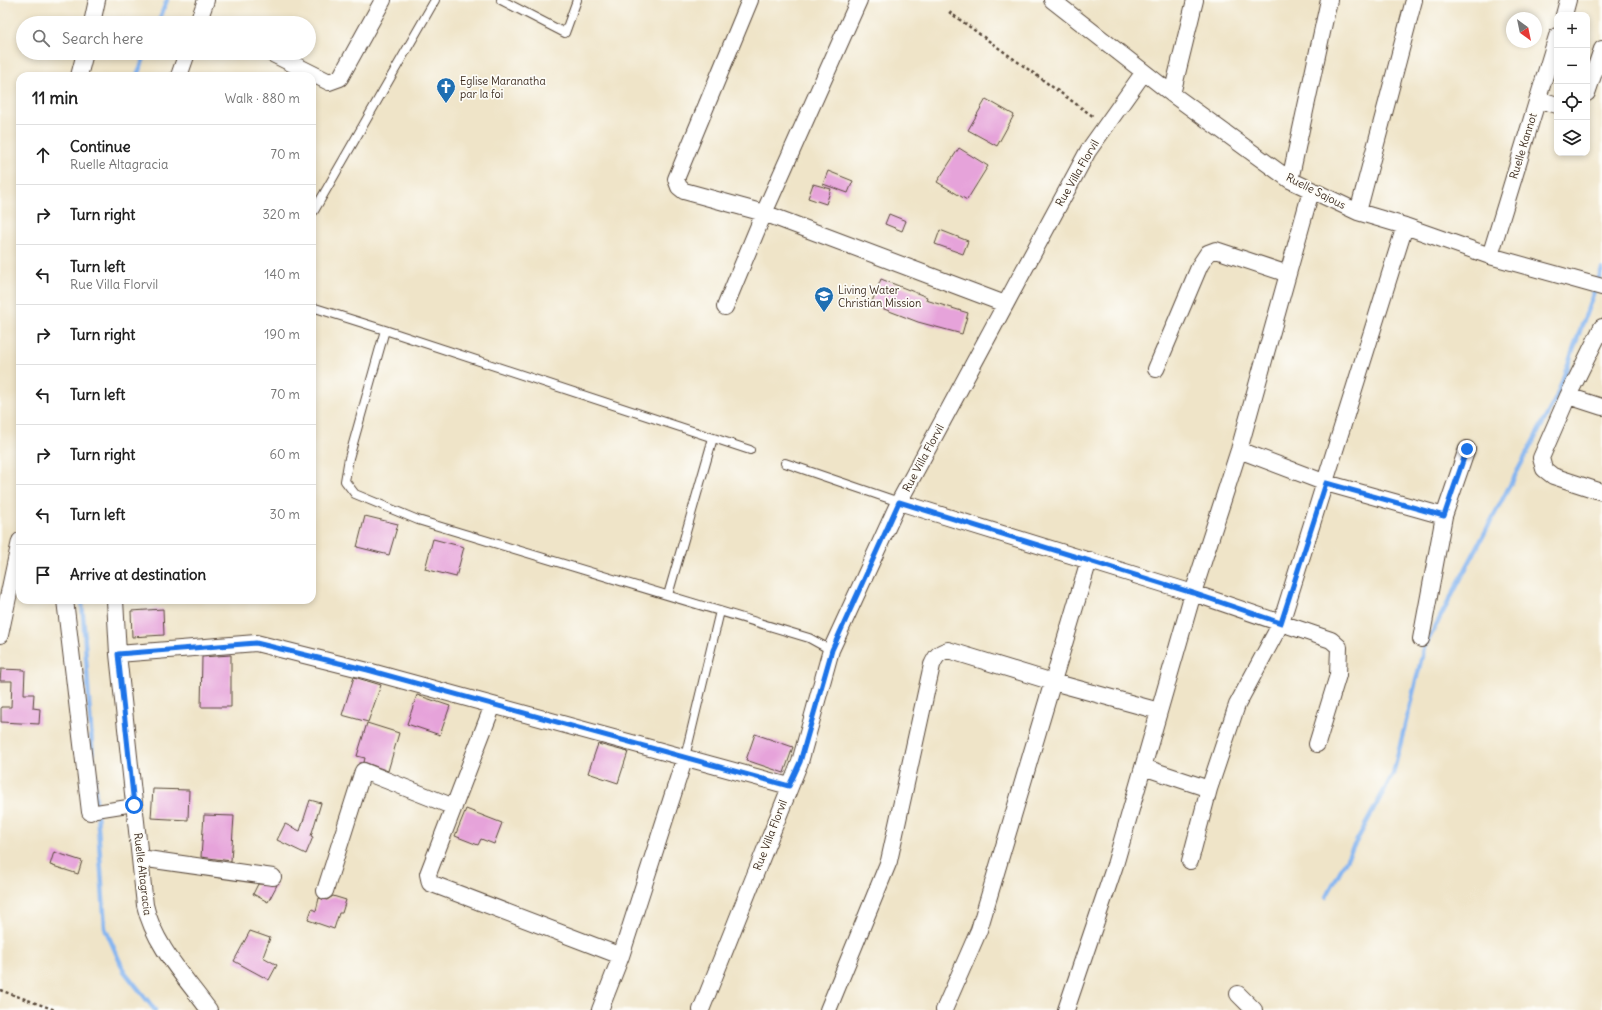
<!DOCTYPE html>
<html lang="en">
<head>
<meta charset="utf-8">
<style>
	body { margin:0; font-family:Delius,sans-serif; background:#f6f6f6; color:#222 }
	.controls { position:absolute; right:12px; top:12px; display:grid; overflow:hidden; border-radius:8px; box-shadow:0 2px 6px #0003 }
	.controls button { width:36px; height:36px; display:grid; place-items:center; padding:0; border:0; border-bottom:1px solid #e0e0e0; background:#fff; color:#222; font:20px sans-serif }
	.compass { position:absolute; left:1506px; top:12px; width:36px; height:36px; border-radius:50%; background:#fff; box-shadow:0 2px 6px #0003; rotate:147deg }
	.stop { position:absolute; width:12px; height:12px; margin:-9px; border:3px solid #1a73e8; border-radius:50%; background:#fff }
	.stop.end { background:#1a73e8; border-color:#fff; box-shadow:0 1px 4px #0008 }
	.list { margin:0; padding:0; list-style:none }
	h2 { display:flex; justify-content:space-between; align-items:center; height:52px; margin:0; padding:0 16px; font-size:17px }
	h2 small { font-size:13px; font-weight:400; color:#767676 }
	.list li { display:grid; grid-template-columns:26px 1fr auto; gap:12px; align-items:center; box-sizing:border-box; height:60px; padding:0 16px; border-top:1px solid #e0e0e0 }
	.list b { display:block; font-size:15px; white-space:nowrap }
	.list p { margin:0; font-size:13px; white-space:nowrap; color:#767676 }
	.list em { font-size:13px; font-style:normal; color:#767676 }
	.icon { flex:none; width:22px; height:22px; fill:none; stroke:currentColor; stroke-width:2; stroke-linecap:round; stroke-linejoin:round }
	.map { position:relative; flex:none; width:1602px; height:1010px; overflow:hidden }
	.search { position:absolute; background:#fff; box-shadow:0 2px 6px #0003; left:16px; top:16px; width:300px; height:44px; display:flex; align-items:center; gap:10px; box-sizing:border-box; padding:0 14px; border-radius:22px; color:#767676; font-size:15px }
	.panel { position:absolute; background:#fff; box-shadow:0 2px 6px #0003; left:16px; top:72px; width:300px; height:532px; border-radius:12px }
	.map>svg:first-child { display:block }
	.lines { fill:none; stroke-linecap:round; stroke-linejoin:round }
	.stream { stroke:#85b5f0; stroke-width:4.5 }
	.building { fill:#e6a3da }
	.service-casing { stroke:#564638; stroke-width:10 }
	.pedestrian-casing { stroke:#564638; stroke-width:14 }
	.minor-casing { stroke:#564638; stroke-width:18 }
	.path { stroke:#564638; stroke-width:2.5; stroke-dasharray:3 3; stroke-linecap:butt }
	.service { stroke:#fff; stroke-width:8 }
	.pedestrian { stroke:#fff; stroke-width:12 }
	.minor { stroke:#fff; stroke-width:16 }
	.route { stroke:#1a73e8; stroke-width:5 }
	.labels { text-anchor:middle; stroke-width:3.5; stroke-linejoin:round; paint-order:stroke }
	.poi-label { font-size:11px; fill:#3b2a1e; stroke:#fdfcf7; text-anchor:start }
	.street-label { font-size:11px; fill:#3b2a1e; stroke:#fdfcf7 }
</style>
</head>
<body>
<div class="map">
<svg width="1602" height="1010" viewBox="0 0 1602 1010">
	<rect width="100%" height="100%" fill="#fdfcf7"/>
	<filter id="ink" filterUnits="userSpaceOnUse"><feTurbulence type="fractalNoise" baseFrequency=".025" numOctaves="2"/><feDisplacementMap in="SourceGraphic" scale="8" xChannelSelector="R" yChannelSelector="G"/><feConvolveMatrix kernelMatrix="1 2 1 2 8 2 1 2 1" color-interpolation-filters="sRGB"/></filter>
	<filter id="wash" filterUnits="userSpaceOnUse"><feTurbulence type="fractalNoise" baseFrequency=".012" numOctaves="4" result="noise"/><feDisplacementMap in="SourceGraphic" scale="16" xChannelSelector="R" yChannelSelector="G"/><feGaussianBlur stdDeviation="0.9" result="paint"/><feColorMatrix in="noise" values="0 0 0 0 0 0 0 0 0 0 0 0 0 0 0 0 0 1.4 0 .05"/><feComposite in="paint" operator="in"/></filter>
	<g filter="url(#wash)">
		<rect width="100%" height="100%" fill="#efe4c8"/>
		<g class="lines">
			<!-- stream -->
			<path class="stream" d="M158 23 167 0
				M137 76 146 53
				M82 600 96 801
				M97 812 105 928 124 971 155 1010
				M1326 897 1393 774 1424 648 1556 398 1602 269"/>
		</g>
		<g id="blocks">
			<!-- building -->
			<path class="building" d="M986 99 1014 115 997 146 968 130Z
				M959 148 988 166 967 200 937 182Z
				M828 171 853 181 848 193 823 184Z
				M813 184 831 189 826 204 808 198Z
				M889 214 906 221 902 231 885 224Z
				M940 230 968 241 963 254 935 244Z
				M881 279 927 297 926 300 968 313 962 334 918 322 871 304Z
				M365 516 398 524 389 555 357 547Z
				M433 539 464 547 456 577 425 569Z
				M163 609 164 635 132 637 131 611Z
				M231 655V707H201L202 657Z
				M1 669 25 670 24 694H34L33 708 40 709 39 724 1 722V707H11L12 681H0Z
				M354 677 381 685 368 722 342 715Z
				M417 695 450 706 440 735 407 724Z
				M367 723 399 733 388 771 364 762 365 758 357 756Z
				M755 734 793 747 784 773 746 760Z
				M598 744 628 752 618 783 588 773Z
				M153 789 189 790 188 820 151 818Z
				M310 800 321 803 311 836 313 837 306 854 277 840 285 824 300 831Z
				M466 809 502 823 494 844 481 839 478 845 455 836Z
				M204 815 234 816 231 861 201 857Z
				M54 852 82 861 78 874 50 865Z
				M258 884 277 885 268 902 253 894Z
				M333 896 346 900 342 913H339L334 929 308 920 312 909 316 911 319 898 327 900Z
				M250 931 270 938 263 957 277 965 269 980 234 961Z"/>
		</g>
	</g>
	<g filter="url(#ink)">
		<use href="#blocks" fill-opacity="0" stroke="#564638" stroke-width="1"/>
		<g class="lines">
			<!-- service casing -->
			<g class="service-casing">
				<path id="service" d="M501 0 565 33 577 0
					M312 210 314 211 435 0
					M312 307 385 330 750 450
					M385 330 349 458 345 481 355 494 418 520 809 638 831 650
					M785 463 899 502
					M668 595 713 438
					M685 757 720 611"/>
			</g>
			<!-- pedestrian casing -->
			<g class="pedestrian-casing">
				<path id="pedestrian" d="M90 812 134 805"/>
			</g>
			<!-- minor casing -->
			<g class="minor-casing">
				<path id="minor" d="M750 0 676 179 679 187 684 191 764 213 1005 304
					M1052 0 1172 94 1290 180 1358 212 1405 226 1490 256 1602 287
					M1564 15 1568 0
					M92 23 97 0
					M198 23 206 0
					M271 53 329 82 340 78 383 0
					M79 76 85 53
					M179 76 187 53
					M1587 93 1602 49
					M1172 94 1195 0
					M1538 99 1557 105
					M1290 180 1329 0
					M1358 212 1414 0
					M1490 256 1557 36
					M725 307 764 213 859 0
					M1602 327 1568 396 1541 458 1544 469 1553 476 1602 492
					M1156 369 1200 265 1208 253 1216 250 1288 274
					M1568 396 1602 407
					M1239 450 1326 483 1444 516
					M899 502 1193 593 1281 623 1405 226
					M65 600 90 812
					M115 600 118 654 145 905C154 945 185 977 209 1010
					M1281 623 1331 640 1339 647 1338 675 1317 744
					M0 635 20 541
					M1421 639 1444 516 1467 449
					M118 654 256 643 368 671 789 786
					M493 705 428 874 430 883 621 956
					M1143 767 1209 789
					M140 858 273 877
					M1190 861 1209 789 1237 705 1281 623
					M325 891 363 771 454 807
					M1238 994 1254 1010
					M600 1010 621 956 685 757
					M701 1010 800 762 831 650 899 502 1088 151 1144 72
					M828 1010 889 861 932 665C936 656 938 653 948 650L1053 682 1159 711
					M944 1010 979 930 1089 560
					M1066 1010 1115 865 1193 593 1239 450 1311 191"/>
			</g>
			<!-- path -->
			<path class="path" d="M949 12 1094 117
				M0 990 55 1010"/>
			<!-- service -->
			<use href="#service" class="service"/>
			<!-- pedestrian -->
			<use href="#pedestrian" class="pedestrian"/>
			<!-- minor -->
			<use href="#minor" class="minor"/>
		</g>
	</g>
	<g class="lines" filter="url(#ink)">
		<!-- route -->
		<path class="route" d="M134 805 118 654 256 643 368 670 789 786 800 762 832 650 899 502 1193 593 1281 623 1326 483 1444 516 1467 449"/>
	</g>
	<!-- icons -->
	<defs>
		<g id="church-pin" transform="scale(1)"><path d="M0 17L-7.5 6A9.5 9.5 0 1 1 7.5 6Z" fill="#1f6fb2" stroke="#fdfcf7"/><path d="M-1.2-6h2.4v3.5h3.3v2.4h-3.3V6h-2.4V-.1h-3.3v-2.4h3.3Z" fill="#fff"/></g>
		<g id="school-pin" transform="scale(1)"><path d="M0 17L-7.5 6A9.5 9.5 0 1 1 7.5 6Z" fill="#1f6fb2" stroke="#fdfcf7"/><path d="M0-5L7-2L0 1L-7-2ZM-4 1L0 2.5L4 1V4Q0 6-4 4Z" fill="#fff"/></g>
	</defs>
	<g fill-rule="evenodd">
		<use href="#church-pin" x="446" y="87"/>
		<use href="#school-pin" x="824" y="296"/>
	</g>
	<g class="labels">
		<!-- poi labels -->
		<g class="poi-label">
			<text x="460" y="85">Eglise Maranatha<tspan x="460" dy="13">par la foi</tspan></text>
			<text x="838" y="294">Living Water<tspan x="838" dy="13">Christian Mission</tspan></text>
		</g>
		<!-- street labels -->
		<g class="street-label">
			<text transform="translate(1523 146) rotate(-73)" y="4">Ruelle Kannot</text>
			<text transform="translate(1077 173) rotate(-60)" y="4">Rue Villa Florvil</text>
			<text transform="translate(1316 191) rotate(27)" y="4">Ruelle Sajous</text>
			<text transform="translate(923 458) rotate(-62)" y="4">Rue Villa Florvil</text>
			<text transform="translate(770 835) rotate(-69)" y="4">Rue Villa Florvil</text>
			<text transform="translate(143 874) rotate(83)" y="4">Ruelle Altagracia</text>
		</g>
	</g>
</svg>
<div class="controls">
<button>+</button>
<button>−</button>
<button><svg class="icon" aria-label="locate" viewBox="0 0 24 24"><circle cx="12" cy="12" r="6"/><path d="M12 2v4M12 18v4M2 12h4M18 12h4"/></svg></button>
<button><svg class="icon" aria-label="layers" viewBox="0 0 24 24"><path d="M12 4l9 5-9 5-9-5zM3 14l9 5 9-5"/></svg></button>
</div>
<svg class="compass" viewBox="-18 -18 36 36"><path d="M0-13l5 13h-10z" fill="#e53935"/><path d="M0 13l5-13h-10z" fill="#767676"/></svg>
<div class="stop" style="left:134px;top:805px"></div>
<div class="stop end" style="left:1467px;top:449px"></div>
<div class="search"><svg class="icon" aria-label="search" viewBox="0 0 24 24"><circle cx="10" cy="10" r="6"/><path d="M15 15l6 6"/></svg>Search here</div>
<section class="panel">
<h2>11 min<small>Walk · 880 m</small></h2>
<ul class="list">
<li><svg class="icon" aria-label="ahead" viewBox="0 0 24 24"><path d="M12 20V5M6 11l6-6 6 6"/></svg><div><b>Continue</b><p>Ruelle Altagracia</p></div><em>70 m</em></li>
<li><svg class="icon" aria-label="right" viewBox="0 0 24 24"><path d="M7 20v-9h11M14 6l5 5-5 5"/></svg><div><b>Turn right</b></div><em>320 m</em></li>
<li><svg class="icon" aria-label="left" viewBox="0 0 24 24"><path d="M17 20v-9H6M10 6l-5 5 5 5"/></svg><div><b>Turn left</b><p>Rue Villa Florvil</p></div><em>140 m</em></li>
<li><svg class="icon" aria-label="right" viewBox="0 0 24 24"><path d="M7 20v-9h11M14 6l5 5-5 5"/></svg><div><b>Turn right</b></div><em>190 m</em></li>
<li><svg class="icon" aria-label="left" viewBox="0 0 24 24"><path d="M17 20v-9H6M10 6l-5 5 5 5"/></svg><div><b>Turn left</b></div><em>70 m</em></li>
<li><svg class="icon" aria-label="right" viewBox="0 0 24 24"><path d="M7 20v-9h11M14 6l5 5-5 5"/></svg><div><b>Turn right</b></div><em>60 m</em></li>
<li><svg class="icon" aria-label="left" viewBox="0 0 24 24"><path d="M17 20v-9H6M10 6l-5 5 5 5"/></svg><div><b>Turn left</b></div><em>30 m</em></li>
<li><svg class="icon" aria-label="arrive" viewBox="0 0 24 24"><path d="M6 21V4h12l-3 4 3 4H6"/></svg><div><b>Arrive at destination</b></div></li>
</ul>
</section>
</div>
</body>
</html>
